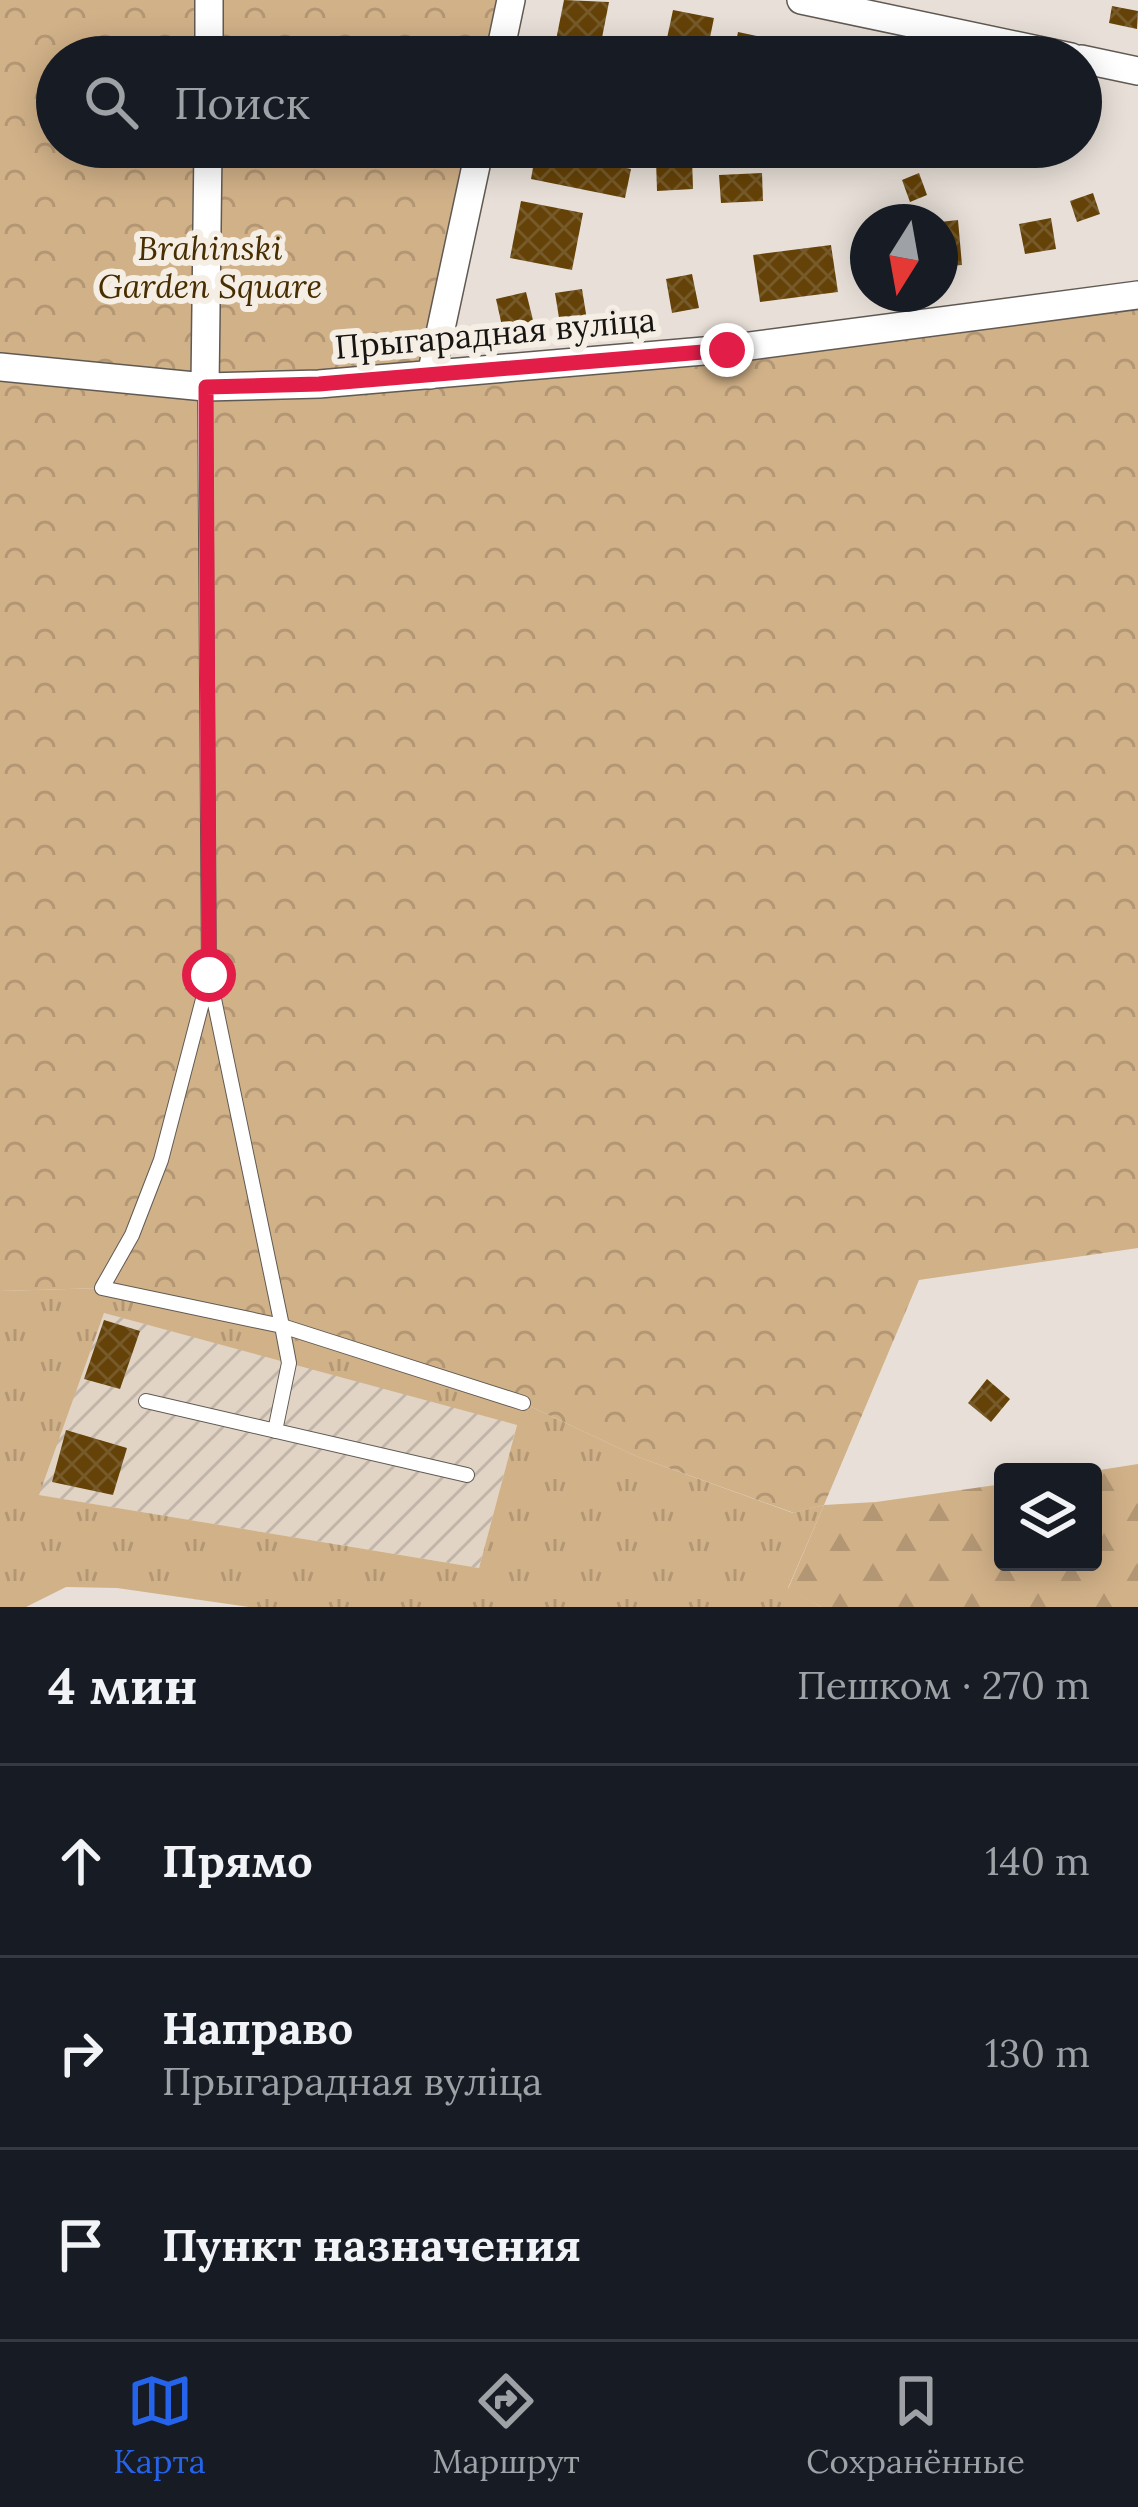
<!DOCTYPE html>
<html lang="ru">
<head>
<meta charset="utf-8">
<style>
	body { margin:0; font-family:Lora,serif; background:#20242c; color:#f1f3f6 }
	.controls { position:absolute; right:36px; bottom:36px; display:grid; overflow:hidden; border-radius:12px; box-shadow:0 6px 30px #0003 }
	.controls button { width:108px; height:108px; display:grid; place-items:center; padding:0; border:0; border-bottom:3px solid #363941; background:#171b24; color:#f1f3f6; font:60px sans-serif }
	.compass { position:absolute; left:850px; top:204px; width:108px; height:108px; border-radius:50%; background:#171b24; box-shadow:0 6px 30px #0003; rotate:191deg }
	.stop { position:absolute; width:36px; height:36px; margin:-27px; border:9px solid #e11d48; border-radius:50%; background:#fff }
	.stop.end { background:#e11d48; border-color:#fff; box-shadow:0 3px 12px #0008 }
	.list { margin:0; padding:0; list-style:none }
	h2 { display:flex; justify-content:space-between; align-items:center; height:156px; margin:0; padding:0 48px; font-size:51px }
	h2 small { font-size:39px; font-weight:400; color:#9ea1a6 }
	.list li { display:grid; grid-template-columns:78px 1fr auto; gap:36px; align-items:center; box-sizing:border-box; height:192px; padding:0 48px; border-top:3px solid #363941 }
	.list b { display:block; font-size:45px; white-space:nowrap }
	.list p { margin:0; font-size:39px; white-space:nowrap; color:#9ea1a6 }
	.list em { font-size:39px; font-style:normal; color:#9ea1a6 }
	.icon { flex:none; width:66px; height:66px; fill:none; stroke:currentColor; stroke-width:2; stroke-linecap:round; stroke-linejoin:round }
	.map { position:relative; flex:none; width:1138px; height:1607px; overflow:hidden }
	.search { position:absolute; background:#171b24; box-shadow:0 6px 30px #0003; left:36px; right:36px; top:36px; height:132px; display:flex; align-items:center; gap:30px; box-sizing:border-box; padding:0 42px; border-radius:66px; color:#9ea1a6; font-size:45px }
	.sheet { height:732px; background:#171b24 }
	nav { display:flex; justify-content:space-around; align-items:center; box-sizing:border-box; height:168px; border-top:3px solid #363941; background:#171b24; font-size:33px; color:#9ea1a6 }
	nav a { display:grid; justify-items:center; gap:6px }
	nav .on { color:#2563eb }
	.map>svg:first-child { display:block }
	.industrial { fill:url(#industrial-furrows) }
	.grass { fill:url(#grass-tufts); fill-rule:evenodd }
	.forest { fill:url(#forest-firs) }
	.park { fill:url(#park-crowns) }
	.building { fill:url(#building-cross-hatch) }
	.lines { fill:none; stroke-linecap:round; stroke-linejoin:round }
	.lane-casing { stroke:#615a53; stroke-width:16 }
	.street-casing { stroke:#615a53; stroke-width:30 }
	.lane { stroke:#fff; stroke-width:14 }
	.street { stroke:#fff; stroke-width:27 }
	.route { stroke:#e11d48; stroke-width:15 }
	.labels { text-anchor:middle; stroke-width:12; stroke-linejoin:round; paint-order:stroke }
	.park-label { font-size:33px; font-style:italic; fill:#482d01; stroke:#f5eee5 }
	.street-label { font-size:33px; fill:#171512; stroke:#f5eee5 }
</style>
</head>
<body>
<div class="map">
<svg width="1138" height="1607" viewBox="0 0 1138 1607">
	<defs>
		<pattern id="industrial-furrows" width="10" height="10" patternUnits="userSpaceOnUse" patternTransform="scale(3)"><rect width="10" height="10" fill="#e1d4c5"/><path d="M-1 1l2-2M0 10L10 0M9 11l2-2" fill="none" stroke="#c0b5a8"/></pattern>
		<pattern id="grass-tufts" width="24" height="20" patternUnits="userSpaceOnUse" patternTransform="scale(3)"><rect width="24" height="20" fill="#d1b188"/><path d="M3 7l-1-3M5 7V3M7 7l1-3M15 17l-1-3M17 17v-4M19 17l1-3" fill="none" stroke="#b39774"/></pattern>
		<pattern id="forest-firs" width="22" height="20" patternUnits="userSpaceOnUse" patternTransform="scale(3)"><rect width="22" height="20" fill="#d1b188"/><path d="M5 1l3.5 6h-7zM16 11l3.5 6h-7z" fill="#b39774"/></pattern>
		<pattern id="park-crowns" width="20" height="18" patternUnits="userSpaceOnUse" patternTransform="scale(3)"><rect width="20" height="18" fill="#d1b188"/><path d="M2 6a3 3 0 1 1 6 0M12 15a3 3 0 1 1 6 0" fill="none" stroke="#b39774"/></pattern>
		<pattern id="building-cross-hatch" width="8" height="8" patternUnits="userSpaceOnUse" patternTransform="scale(3)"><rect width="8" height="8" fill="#654207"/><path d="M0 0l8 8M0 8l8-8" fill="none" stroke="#765a2a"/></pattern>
	</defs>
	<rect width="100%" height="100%" fill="#e8e0d8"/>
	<!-- industrial -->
	<path class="industrial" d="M104 1313 517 1424 479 1568 38 1495Z"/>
	<!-- grass -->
	<path class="grass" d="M102 1288 282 1326 523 1403 638 1457 793 1513 824 1505 788 1588 821 1607H249L117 1588 66 1587 26 1607H0V1291ZM104 1313 517 1425 479 1568 39 1495Z"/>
	<!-- forest -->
	<path class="forest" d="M1138 1464V1607H821L788 1589 824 1505 876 1502 1003 1484V1562H1093V1472H1087Z"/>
	<!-- park -->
	<path class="park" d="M0 0H511L499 57H57V147H480L431 375 1138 298V1248L919 1280 824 1505 794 1513 638 1457 523 1403 282 1326 102 1288 0 1291Z"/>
	<!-- building -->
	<path class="building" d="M564 0 609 2 600 48 556 40Z
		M1112 6 1138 11 1137 29 1109 23Z
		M673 10 714 18 706 57H663Z
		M738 32 767 38 763 57H733Z
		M824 41 858 48 856 57H821Z
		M1013 147H1032L1028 168 1010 164Z
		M536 150 631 169 625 198 531 179Z
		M692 158 693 189 657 191 656 160Z
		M762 173 763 201 721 203 719 175Z
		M919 173 927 195 910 202 902 180Z
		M1093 193 1100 214 1077 222 1070 201Z
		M521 201 583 213 572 270 510 258Z
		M1051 218 1056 249 1025 254 1019 224Z
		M958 220 962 265 940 267V222Z
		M831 245 838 292 760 302 753 255Z
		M692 274 699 308 672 313 666 279Z
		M582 289 587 320 560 324 555 293Z
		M526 292 535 328 504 335 496 299Z
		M104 1320 140 1331 120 1389 84 1379Z
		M987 1379 1010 1399 991 1422 968 1403Z
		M66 1430 127 1448 113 1495 52 1482Z"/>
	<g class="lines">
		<!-- lane casing -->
		<g class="lane-casing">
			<path id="lane" d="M205 387 209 975 282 1326 523 1403
				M208 980 161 1160 132 1235 102 1288 282 1326 289 1363 275 1431
				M146 1401 467 1475"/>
		</g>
		<!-- street casing -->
		<g class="street-casing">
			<path id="street" d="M801 0 1071 57
				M209 57V0
				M499 57 511 0
				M1081 59 1138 71
				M0 367 205 387 319 384 727 349 1138 295
				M431 375 480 147
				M205 387 208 147"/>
		</g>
		<!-- lane -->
		<use href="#lane" class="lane"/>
		<!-- street -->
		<use href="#street" class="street"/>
	</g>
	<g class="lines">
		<!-- route -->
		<path class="route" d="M209 975 206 387 319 384 727 350"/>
	</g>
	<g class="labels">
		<!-- park labels -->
		<g class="park-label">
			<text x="210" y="260">Brahinski<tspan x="210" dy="38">Garden Square</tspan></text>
		</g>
		<!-- street labels -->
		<g class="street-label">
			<text transform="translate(495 333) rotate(-5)" y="12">Прыгарадная вуліца</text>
		</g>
	</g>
</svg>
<div class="controls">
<button><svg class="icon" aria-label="layers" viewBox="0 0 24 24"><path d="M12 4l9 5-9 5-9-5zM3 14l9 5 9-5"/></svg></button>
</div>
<svg class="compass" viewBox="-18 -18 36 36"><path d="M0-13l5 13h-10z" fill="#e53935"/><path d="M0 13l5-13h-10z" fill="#9ea1a6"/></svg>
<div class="stop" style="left:209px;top:975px"></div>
<div class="stop end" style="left:727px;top:350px"></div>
<div class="search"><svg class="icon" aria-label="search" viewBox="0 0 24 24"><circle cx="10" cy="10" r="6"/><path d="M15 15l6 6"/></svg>Поиск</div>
</div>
<section class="sheet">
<h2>4 мин<small>Пешком · 270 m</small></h2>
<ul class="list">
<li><svg class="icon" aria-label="ahead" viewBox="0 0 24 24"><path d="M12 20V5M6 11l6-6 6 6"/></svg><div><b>Прямо</b></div><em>140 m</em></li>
<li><svg class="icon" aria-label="right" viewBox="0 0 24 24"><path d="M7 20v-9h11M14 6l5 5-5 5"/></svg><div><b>Направо</b><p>Прыгарадная вуліца</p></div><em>130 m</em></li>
<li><svg class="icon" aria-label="arrive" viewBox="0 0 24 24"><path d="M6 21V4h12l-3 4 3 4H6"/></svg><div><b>Пункт назначения</b></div></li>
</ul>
</section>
<nav>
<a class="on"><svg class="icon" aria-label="map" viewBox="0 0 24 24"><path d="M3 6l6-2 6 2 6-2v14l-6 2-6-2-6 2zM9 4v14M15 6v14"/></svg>Карта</a>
<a><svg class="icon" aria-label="directions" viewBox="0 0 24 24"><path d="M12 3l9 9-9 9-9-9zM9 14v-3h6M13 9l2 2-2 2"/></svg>Маршрут</a>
<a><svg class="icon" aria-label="saved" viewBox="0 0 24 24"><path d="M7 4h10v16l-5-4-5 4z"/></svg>Сохранённые</a>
</nav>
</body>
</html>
